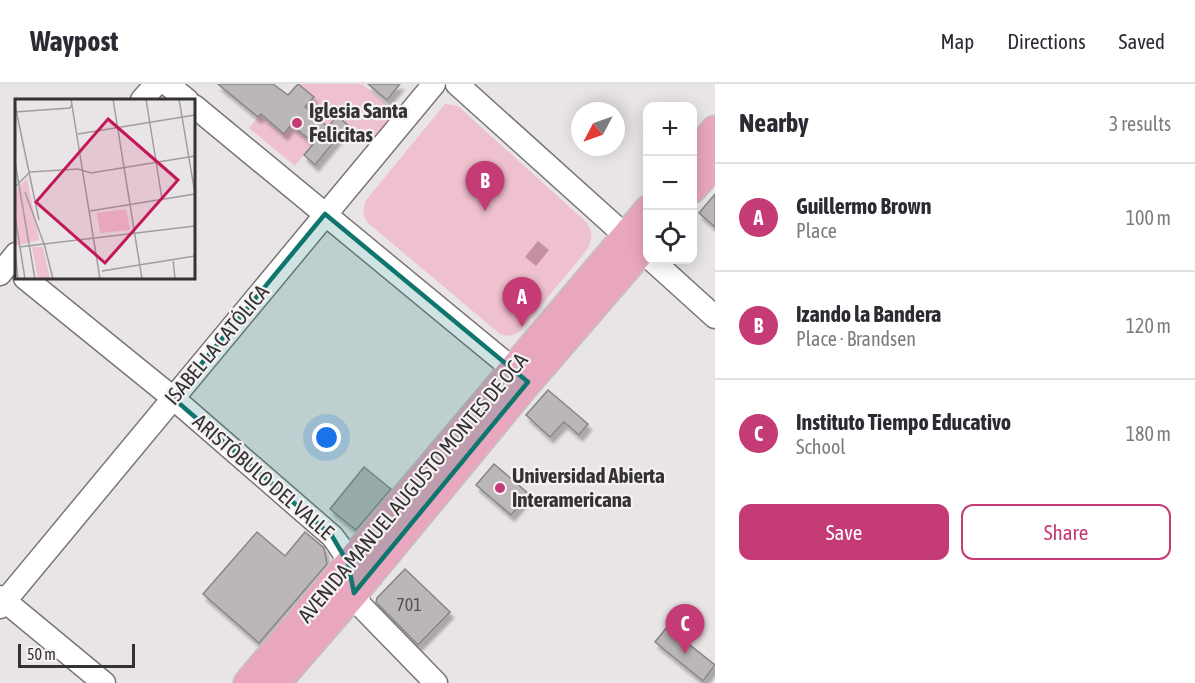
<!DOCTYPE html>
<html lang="en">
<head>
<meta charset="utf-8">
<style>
	body { margin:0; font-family:"Asap Condensed",sans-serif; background:#f2f2f3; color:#2b2b33 }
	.controls { position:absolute; right:18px; top:18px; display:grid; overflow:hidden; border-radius:12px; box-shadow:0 3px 15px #0003 }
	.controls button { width:54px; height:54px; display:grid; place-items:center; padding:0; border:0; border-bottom:2px solid #e1e1e2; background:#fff; color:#2b2b33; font:30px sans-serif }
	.compass { position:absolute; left:571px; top:18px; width:54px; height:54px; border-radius:50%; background:#fff; box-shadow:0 3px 15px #0003; rotate:229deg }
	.scale { position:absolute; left:18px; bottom:15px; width:117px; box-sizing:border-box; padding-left:6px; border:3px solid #343233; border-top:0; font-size:16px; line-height:21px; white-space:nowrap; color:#343233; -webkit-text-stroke:4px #f6f2f3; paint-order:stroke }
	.you { position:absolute; left:327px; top:354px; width:21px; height:21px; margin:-15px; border:4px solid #fff; border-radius:50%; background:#1a73e8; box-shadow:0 0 0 9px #1a73e833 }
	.badge { display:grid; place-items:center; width:39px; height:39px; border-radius:50%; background:#c53b75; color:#fff; font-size:20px; font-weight:700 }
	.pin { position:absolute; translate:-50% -50px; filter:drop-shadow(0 2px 3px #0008) }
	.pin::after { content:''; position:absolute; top:32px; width:21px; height:18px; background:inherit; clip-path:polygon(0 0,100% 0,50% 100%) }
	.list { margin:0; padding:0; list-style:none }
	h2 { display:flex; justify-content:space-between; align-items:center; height:78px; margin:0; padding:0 24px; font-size:26px }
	h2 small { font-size:20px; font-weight:400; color:#7c7c81 }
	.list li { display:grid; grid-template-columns:39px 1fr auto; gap:18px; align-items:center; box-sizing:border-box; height:108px; padding:0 24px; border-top:2px solid #e1e1e2 }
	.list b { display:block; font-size:22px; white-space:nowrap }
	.list p { margin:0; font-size:20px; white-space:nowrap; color:#7c7c81 }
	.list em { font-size:20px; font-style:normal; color:#7c7c81 }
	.actions { display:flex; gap:12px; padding:18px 24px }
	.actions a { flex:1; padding:14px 0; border:2px solid #c53b75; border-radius:12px; text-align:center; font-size:21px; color:#c53b75 }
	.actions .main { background:#c53b75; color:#fff }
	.icon { flex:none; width:33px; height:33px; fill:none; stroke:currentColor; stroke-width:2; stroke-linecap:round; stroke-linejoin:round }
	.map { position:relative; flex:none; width:715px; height:599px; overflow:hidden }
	header { display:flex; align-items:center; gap:36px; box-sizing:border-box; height:84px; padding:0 30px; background:#fff; border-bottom:2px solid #e1e1e2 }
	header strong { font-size:28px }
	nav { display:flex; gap:33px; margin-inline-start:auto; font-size:21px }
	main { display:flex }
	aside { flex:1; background:#fff }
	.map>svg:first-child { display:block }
	.green { fill:#efc0ce }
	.water { fill:#c591a1 }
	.building { fill:#bbb7b8; stroke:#888586; stroke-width:1.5; filter:url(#shadow) }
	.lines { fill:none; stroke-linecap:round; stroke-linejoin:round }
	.minor-casing { stroke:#7a7677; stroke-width:25 }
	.major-casing { stroke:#c2c2c2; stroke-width:31 }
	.minor { stroke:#fff; stroke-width:22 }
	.major { stroke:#e9a7bf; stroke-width:28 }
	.marked { fill:#0f766e; fill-opacity:0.2; stroke:#0f766e; stroke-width:4.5; stroke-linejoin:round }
	.poi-dot { fill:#c53b75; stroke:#f6f2f3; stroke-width:2 }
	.labels { text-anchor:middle; stroke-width:4.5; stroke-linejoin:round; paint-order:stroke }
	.number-label { font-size:18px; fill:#565354 }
	.poi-label { font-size:21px; font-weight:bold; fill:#343233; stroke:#f6f2f3; text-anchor:start }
	.street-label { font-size:21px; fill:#343233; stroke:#f6f2f3 }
	.inset-road { fill:none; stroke:#a19d9e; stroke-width:1.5 }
	.view { fill:#c2185b; fill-opacity:0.15; stroke:#c2185b; stroke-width:3 }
	.inset-edge { fill:none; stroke:#343233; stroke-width:3 }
</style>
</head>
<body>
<header>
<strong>Waypost</strong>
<nav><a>Map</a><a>Directions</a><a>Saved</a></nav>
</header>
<main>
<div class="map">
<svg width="715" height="599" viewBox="0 0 715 599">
	<defs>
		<filter id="shadow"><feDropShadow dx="3.5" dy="6" stdDeviation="1.5" flood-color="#0004"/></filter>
	</defs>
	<rect width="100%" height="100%" fill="#e9e5e6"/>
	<!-- green -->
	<path class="green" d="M298 0H362L396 28 370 59 337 32 328 43 305 23 314 13Z
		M445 20 458 22 586 138C593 148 593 157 586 167L520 247C513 252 508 253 500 250L368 139C363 131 362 126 366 116Z
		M268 21V36L284 49 291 41 314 59 295 82 249 44Z"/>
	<!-- water -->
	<path class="water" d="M538 157 549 166 536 182 525 173Z"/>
	<!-- building -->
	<path class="building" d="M218 0H273L288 11 298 0 314 13 305 23 328 43 337 32 348 41 315 81 304 71 314 59 291 41 284 50 261 30 258 33Z
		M368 0H400L387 16Z
		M715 110V143L699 129Z
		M548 306 588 340 579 351 564 338 550 353 526 331Z
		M494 380 529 410 511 431 476 401Z
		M364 383 391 405 356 446 330 425Z
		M257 448 285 472 305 448 324 464 327 480 259 559 203 510Z
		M405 485 450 528 418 561 376 518 377 514Z
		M667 543 715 581 703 597 655 558Z"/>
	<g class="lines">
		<!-- minor casing -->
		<g class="minor-casing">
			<path id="minor" d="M167 0 187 16
				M457 0 638 163
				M142 16 156 0
				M194 22 526 296
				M652 176 715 233
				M0 190 16 170
				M25 194 173 314 332 452C339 461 346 470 349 481 353 497 353 507 361 522L436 599
				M0 513 104 599
				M0 523 434 0"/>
		</g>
		<!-- major casing -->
		<g class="major-casing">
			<path id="major" d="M692 72 715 46
				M692 105 715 79
				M248 599 648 126
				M276 599 354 509 528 298 648 159"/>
		</g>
		<!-- minor -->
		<use href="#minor" class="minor"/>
		<!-- major -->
		<use href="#major" class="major"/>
	</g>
	<!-- marked area -->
	<path class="marked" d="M325 130 528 298 354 509 348 479 332 452 173 314Z"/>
	<!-- markers -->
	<g class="poi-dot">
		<circle cx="297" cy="39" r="6"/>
		<circle cx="500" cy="404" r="6"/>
	</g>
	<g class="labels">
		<!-- number labels -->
		<g class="number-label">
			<text x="409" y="527">701</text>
		</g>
		<!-- poi labels -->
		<g class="poi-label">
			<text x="309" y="34">Iglesia Santa<tspan x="309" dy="24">Felicitas</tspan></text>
			<text x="512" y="399">Universidad Abierta<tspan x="512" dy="24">Interamericana</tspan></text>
		</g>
		<!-- street labels -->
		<g class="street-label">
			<text transform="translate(217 261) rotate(-50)" y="7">ISABEL LA CATÓLICA</text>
			<text transform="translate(263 393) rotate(41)" y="7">ARISTÓBULO DEL VALLE</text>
			<text transform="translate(413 404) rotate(-50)" y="7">AVENIDA MANUEL AUGUSTO MONTES DE OCA</text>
		</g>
	</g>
	<!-- overview -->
	<g transform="translate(15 15)">
		<rect width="180" height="180" fill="#e9e5e6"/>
		<path d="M12 79 24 141 0 147V92ZM111 110 115 131 85 134 82 114ZM17 148H28L35 180H23Z" fill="#efc0ce"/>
		<path class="inset-road" d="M56 0 85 180M98 0 127 180M131 0 147 100M164 0 180 95M0 6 24 121M0 13 55 9 57 5M63 35 180 16M0 63 20 180M0 88 15 73 63 70 76 74 180 57M10 93 29 145M75 112 180 95M0 117 10 180M29 144 38 180M4 148 180 127M0 150 3 180M158 160 160 180M87 172 180 157"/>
		<path class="view" d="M93 20 163 81 90 164 21 103Z"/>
		<rect width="180" height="180" class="inset-edge"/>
	</g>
</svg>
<div class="controls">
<button>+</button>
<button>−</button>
<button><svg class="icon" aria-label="locate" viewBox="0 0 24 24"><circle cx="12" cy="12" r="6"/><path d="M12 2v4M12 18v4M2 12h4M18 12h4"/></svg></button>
</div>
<svg class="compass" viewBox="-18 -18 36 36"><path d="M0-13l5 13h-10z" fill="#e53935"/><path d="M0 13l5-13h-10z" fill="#7c7c81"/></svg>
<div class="scale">50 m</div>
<div class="you"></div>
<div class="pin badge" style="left:522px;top:243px">A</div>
<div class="pin badge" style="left:485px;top:127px">B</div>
<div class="pin badge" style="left:685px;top:570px">C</div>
</div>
<aside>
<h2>Nearby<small>3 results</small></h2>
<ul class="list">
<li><span class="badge">A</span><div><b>Guillermo Brown</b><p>Place</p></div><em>100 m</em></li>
<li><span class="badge">B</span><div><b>Izando la Bandera</b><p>Place · Brandsen</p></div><em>120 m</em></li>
<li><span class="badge">C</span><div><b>Instituto Tiempo Educativo</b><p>School</p></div><em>180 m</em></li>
</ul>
<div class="actions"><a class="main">Save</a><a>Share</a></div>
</aside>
</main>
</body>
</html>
